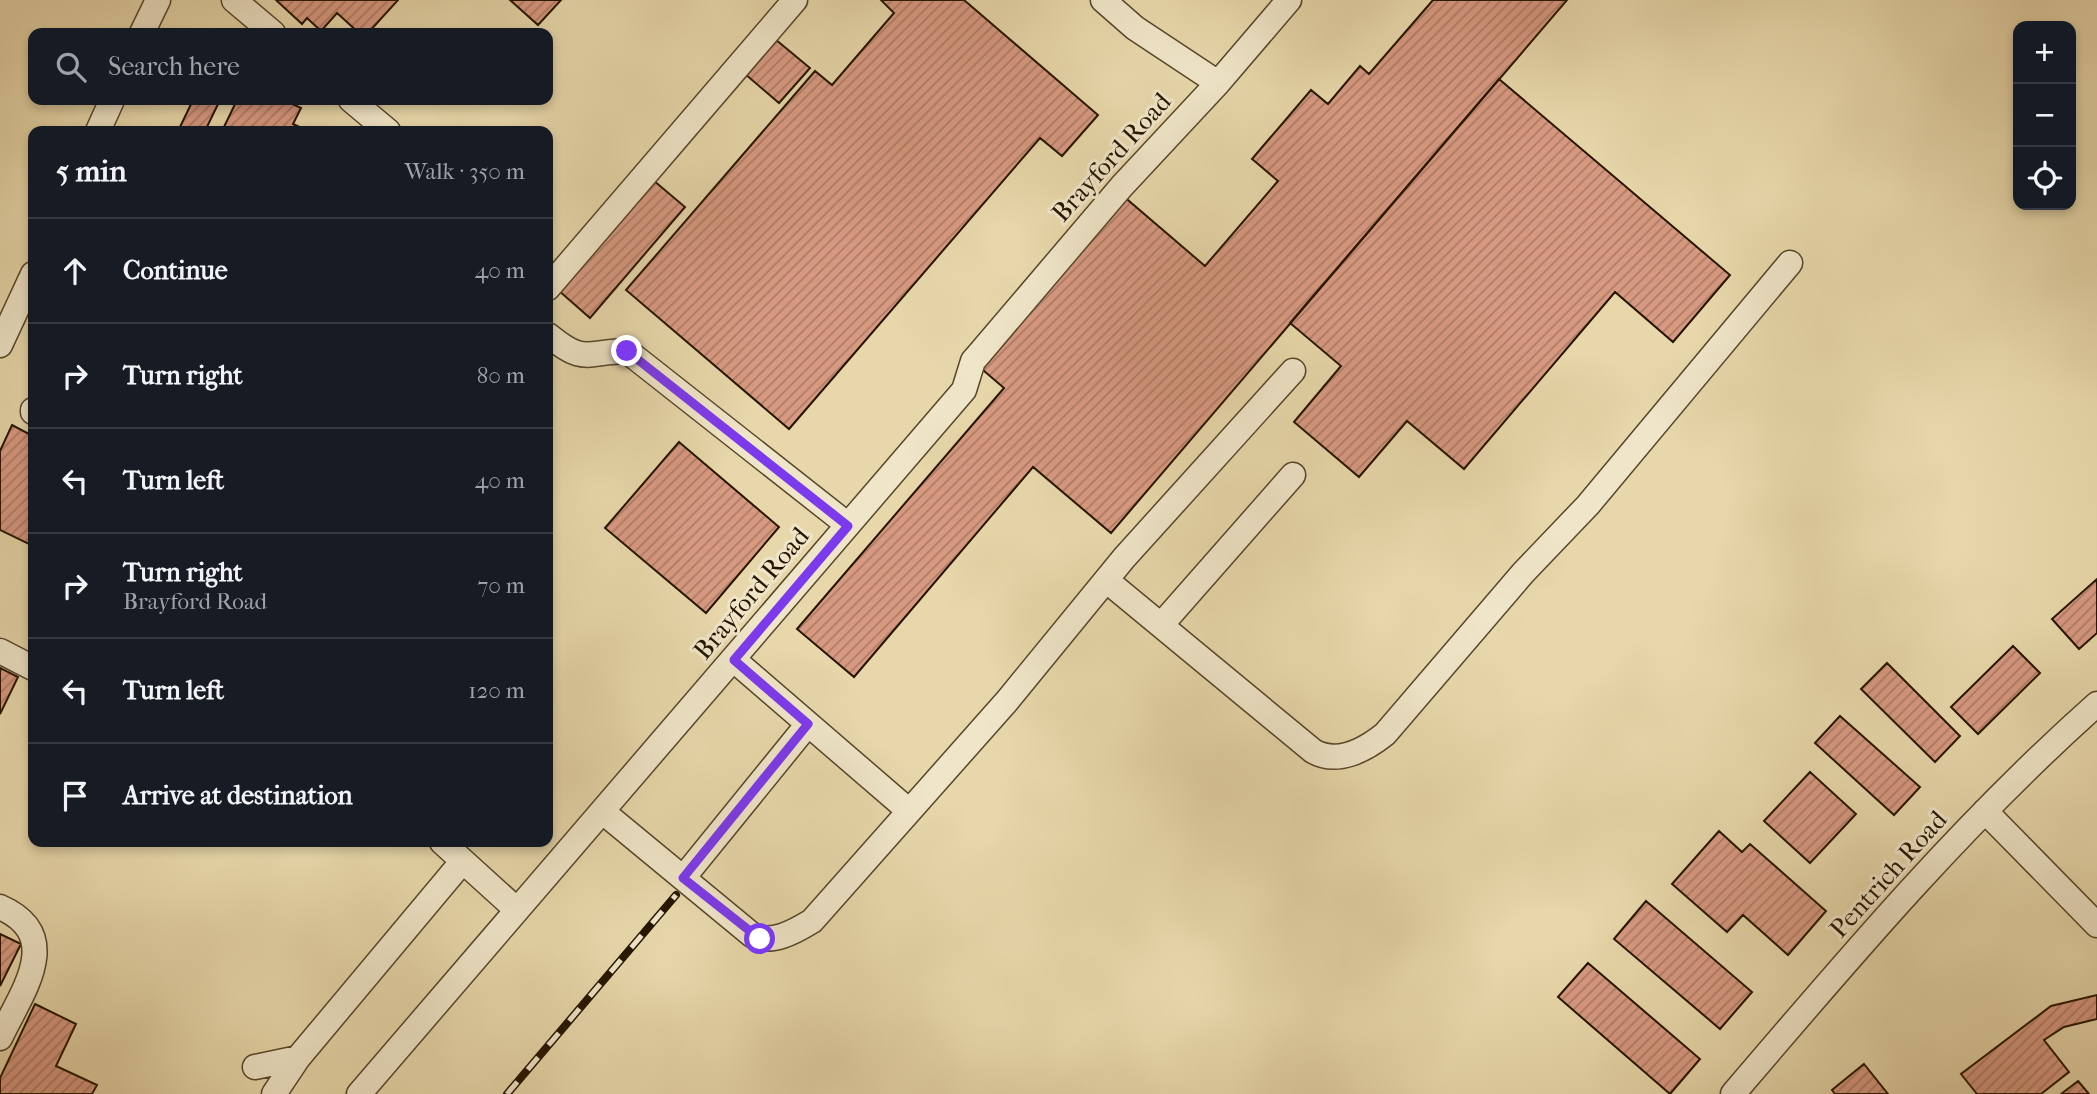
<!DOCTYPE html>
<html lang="en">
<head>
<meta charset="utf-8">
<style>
	body { margin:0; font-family:"IM FELL French Canon",serif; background:#242831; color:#f1f3f6 }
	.controls { position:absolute; right:21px; top:21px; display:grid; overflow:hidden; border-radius:14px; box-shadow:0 4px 10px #0003 }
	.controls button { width:63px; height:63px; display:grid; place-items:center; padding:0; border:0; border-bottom:2px solid #363941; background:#171b24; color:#f1f3f6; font:35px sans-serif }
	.stop { position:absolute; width:21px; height:21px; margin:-16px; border:5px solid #7c3aed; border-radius:50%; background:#fff }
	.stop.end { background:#7c3aed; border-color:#fff; box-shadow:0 2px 7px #0008 }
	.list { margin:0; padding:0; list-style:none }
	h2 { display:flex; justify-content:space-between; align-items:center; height:91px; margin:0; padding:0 28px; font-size:30px }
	h2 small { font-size:23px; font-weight:400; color:#9ea1a6 }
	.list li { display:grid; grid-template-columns:46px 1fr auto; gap:21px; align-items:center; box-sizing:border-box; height:105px; padding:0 28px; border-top:2px solid #363941 }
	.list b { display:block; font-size:26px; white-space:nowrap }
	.list p { margin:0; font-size:23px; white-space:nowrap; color:#9ea1a6 }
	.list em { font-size:23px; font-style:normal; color:#9ea1a6 }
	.icon { flex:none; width:38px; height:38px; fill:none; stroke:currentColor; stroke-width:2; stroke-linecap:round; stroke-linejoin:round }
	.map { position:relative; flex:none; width:2097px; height:1094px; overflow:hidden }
	.search { position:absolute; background:#171b24; box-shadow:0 4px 10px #0003; left:28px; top:28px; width:525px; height:77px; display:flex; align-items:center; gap:18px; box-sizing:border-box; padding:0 24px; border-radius:14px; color:#9ea1a6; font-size:26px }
	.panel { position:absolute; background:#171b24; box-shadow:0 4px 10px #0003; left:28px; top:126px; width:525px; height:721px; border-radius:14px }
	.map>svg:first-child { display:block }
	.building { fill:url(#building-hatch); stroke:#251500; stroke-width:2 }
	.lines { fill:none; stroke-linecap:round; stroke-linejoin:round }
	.minor-casing { stroke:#56462a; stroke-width:27 }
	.minor { stroke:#efe5c8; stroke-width:24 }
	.rail-casing { stroke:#251500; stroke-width:8 }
	.rail { stroke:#efe5c8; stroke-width:5; stroke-dasharray:16; stroke-linecap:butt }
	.route { stroke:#7c3aed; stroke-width:9 }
	.labels { text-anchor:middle; stroke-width:6; stroke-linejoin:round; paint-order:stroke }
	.street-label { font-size:26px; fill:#251500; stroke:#efe5c8 }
</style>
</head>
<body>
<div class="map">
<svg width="2097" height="1094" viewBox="0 0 2097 1094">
	<defs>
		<pattern id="building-hatch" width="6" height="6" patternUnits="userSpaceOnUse" patternTransform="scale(1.75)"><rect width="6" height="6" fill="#d89981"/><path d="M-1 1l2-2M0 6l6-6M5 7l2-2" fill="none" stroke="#af7c67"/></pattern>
	</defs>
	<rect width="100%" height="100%" fill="#e7d7aa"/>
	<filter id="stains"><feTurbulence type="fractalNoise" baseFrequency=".00286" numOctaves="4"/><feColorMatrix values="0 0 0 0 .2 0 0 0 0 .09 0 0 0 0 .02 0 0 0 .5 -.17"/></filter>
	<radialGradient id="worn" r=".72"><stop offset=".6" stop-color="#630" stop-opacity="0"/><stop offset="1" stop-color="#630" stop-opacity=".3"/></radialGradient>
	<!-- building -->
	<path class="building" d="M276 0H398L368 33H359L337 13 321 31 307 18 302 24Z
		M510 0H561L538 25Z
		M881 0H964L1098 115 1062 156 1040 138 789 429 626 290 815 71 832 85 894 13Z
		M1433 0H1567L1111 533 1033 467 854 677 797 629 1004 388 977 365 1122 195 1205 266 1278 181 1252 159 1311 90 1328 104 1360 66 1369 74Z
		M775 39 810 68 779 103 745 74Z
		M1499 79 1730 275 1673 342 1615 292 1464 469 1407 421 1359 477 1294 422 1341 366 1290 323Z
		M193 100H220L205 131H178Z
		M237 100H284L301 108 293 124 308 131H222Z
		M653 180 685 207 590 318 558 290Z
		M12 425 33 436V546L0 530V451Z
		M679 442 779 527 706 613 605 528Z
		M2097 579V633L2079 649 2052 619Z
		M2013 646 2040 673 1978 734 1951 707Z
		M1887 663 1960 736 1935 762 1861 689Z
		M0 668 18 677 0 714Z
		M1840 716 1920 787 1894 815 1815 743Z
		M1810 772 1856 814 1810 863 1764 821Z
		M1719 831 1742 852 1750 844 1826 911 1788 955 1743 915 1727 932 1672 884Z
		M1646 901 1752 992 1720 1029 1614 939Z
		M0 934 21 944 0 986Z
		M1588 963 1700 1059 1670 1094 1558 997Z
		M2097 995V1019L2064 1027 2044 1040 2069 1072 2041 1094H1977L1961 1074 2051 1006Z
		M35 1004 76 1024 56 1066 97 1085 92 1094H0V1078Z
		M1864 1064 1888 1094H1835L1832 1090Z
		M2078 1081 2089 1094H2061Z"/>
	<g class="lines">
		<!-- minor casing -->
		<g class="minor-casing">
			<path id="minor" d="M234 0 273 33
				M1103 0 1135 28 1218 83
				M142 33 158 0
				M351 100 388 131
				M98 131 112 100
				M548 288 795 0
				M548 335C585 365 584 352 627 351L848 525
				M0 345 33 274
				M33 410V412
				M1106 580 1313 751C1337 765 1365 750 1385 734L1523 573 1588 505 1790 263
				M1162 624 1293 475
				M0 651 33 668
				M734 660 908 810
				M1985 811 2097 925
				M603 812 752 935C771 945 794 932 812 921L1007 701 1124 558 1293 371
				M442 842 517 910
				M683 878 808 724
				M0 907C66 936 21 993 0 1038
				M255 1067 298 1058 462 862
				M274 1094 298 1058
				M359 1094 964 390 973 361 980 353 1122 186 1218 83 1289 0
				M1733 1094C1848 959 1964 822 2097 704"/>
		</g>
		<!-- minor -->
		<use href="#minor" class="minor"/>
		<!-- rail casing -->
		<g class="rail-casing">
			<path id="rail" d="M507 1094 676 895"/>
		</g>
		<!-- rail -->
		<use href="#rail" class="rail"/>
	</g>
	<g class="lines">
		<!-- route -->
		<path class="route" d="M627 351 848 526 734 660 808 724 683 878 760 939"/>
	</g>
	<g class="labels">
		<!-- street labels -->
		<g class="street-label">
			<text transform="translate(1111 157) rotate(-48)" y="9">Brayford Road</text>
			<text transform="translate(751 593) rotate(-50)" y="9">Brayford Road</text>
			<text transform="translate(1888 874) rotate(-48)" y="9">Pentrich Road</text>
		</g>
	</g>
	<rect width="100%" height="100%" filter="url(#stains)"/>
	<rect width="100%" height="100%" fill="url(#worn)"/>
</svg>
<div class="controls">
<button>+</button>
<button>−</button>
<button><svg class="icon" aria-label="locate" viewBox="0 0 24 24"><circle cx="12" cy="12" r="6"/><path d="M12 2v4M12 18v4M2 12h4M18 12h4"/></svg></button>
</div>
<div class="stop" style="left:760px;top:939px"></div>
<div class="stop end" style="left:627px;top:351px"></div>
<div class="search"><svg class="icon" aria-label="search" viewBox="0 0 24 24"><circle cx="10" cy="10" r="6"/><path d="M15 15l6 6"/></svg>Search here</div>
<section class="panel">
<h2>5 min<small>Walk · 350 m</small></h2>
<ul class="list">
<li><svg class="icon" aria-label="ahead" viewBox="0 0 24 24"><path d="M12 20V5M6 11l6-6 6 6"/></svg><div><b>Continue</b></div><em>40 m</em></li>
<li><svg class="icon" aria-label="right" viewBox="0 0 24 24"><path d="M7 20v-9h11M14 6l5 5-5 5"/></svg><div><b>Turn right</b></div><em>80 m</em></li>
<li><svg class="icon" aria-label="left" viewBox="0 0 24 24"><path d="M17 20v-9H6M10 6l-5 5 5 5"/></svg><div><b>Turn left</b></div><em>40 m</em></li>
<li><svg class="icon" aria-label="right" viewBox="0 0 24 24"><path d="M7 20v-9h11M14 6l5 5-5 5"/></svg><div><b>Turn right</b><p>Brayford Road</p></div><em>70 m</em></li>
<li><svg class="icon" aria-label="left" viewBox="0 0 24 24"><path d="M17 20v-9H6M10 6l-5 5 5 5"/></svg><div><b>Turn left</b></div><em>120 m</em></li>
<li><svg class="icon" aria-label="arrive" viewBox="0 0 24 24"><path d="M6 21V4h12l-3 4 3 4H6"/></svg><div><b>Arrive at destination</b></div></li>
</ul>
</section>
</div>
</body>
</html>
